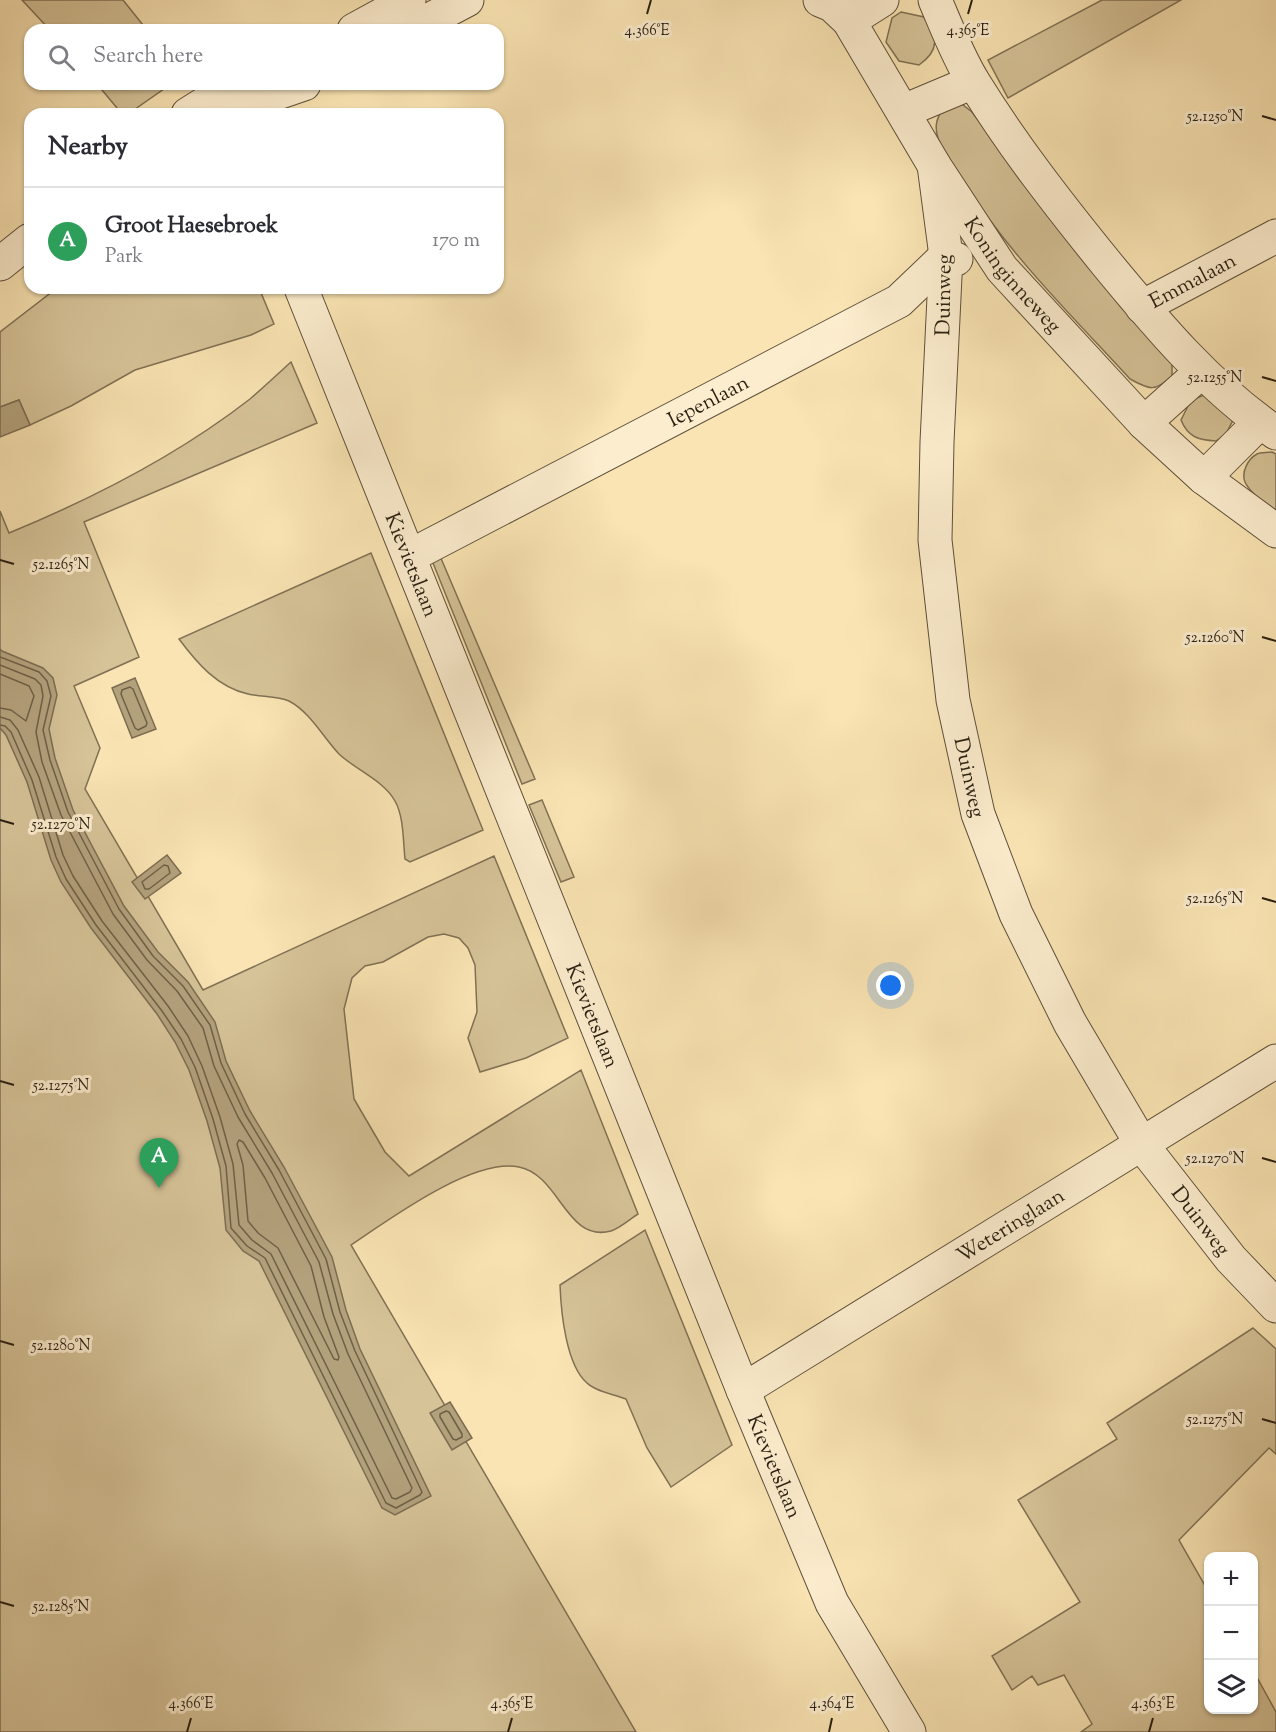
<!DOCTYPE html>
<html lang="en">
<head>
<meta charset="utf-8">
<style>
	body { margin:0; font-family:"Sorts Mill Goudy",serif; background:#f2f2f3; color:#2b2b33 }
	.controls { position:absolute; right:18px; bottom:18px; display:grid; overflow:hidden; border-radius:12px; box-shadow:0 2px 4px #0004 }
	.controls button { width:54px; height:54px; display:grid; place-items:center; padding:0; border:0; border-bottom:2px solid #e1e1e2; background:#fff; color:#2b2b33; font:30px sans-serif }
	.you { position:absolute; left:891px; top:986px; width:21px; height:21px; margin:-15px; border:4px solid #fff; border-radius:50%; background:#1a73e8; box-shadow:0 0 0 9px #1a73e833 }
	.badge { display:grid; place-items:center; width:39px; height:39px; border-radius:50%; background:#8f2418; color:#fff; font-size:20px; font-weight:700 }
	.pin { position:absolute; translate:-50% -50px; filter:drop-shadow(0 2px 3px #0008) }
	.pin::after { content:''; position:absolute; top:32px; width:21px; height:18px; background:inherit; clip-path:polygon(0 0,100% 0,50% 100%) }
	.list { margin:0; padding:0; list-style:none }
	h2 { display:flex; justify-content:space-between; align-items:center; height:78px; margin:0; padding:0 24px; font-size:26px }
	h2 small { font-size:20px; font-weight:400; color:#7c7c81 }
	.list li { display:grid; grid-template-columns:39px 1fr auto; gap:18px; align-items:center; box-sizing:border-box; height:108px; padding:0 24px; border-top:2px solid #e1e1e2 }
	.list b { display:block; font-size:22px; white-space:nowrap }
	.list p { margin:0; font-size:20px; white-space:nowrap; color:#7c7c81 }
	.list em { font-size:20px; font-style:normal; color:#7c7c81 }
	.icon { flex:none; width:33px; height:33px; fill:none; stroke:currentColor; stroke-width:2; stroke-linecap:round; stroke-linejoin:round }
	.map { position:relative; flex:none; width:1276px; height:1732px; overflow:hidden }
	.search { position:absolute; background:#fff; box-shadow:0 2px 4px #0004; left:24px; top:24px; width:480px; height:66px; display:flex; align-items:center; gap:15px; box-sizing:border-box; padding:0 21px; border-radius:18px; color:#7c7c81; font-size:22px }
	.panel { position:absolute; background:#fff; box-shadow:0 2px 4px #0004; left:24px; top:108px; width:480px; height:186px; border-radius:18px }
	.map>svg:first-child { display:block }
	.green { fill:#d6c398; stroke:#807155; stroke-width:1.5 }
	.water { fill:#b3a17c; stroke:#7c6d52; stroke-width:1.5 }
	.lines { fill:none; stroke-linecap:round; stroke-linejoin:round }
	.shore { stroke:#6e6047; stroke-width:1.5 }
	.minor-casing { stroke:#5d503a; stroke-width:35 }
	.tertiary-casing { stroke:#5d503a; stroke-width:35 }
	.minor { stroke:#fcedce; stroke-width:33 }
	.tertiary { stroke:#fcedce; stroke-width:33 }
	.ticks { fill:none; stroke:#291f12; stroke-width:2 }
	.labels { text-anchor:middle; stroke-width:6; stroke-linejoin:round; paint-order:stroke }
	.street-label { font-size:21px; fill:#291f12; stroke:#fcedce }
	.ticks-label { font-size:15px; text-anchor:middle; fill:#291f12; stroke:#fcedce; stroke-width:6; stroke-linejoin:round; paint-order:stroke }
</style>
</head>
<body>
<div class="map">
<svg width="1276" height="1732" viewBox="0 0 1276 1732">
	<rect width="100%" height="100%" fill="#fae4b3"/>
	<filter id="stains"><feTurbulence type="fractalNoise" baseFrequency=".00333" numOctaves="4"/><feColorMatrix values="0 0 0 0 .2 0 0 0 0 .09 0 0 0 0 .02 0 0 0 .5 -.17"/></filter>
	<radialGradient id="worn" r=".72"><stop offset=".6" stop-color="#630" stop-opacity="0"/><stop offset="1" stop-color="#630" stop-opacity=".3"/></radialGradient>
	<!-- green -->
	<path class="green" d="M22 0H123L147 30H50Z
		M1102 0H1181L1008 98 988 60Z
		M901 12 924 17C938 37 940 50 919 65L899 61 886 42 892 18Z
		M97 84H171L128 114H122Z
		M956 104 963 105 972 112 1120 306 1172 362V376C1155 392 1150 390 1130 379 1073 317 1012 257 966 186 957 171 944 155 938 138 934 126 937 118 943 108Z
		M57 288H259L274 324 251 335 135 370 71 406 30 425 19 400 0 407V332Z
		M291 362 317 423 84 522 139 657 74 686 100 748 85 789 203 990 494 856 568 1038 526 1058 480 1072 468 1038 477 1012 475 965 468 948 459 938 444 934 428 937 383 962 365 966 352 978 344 1009 354 1099 385 1152 409 1176 581 1070 638 1214C630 1219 620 1228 611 1231 566 1243 560 1175 519 1167 472 1158 390 1219 351 1245L636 1732H0V511L9 533C94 498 178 455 250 399 264 387 278 374 291 362Z
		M1207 394 1234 418 1226 434 1216 441C1198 440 1188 437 1181 420L1191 400Z
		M1272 452 1276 454V513C1267 506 1250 493 1245 482 1241 472 1248 459 1257 454 1261 452 1267 453 1272 452Z
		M371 553 483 830 410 862 405 859C403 841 404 817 395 801 383 780 356 770 339 754 323 737 310 712 289 701 277 696 261 697 248 694 217 687 197 663 179 639Z
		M440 556 535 779 522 784 433 563Z
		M542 800 574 877 561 882 529 805Z
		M645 1230 732 1445 671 1487 647 1448 626 1399C614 1394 596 1392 587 1383 566 1365 561 1312 560 1285Z
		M1253 1328 1276 1349V1454L1269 1448 1179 1540 1208 1591V1710H1254V1672L1276 1712V1732H1081L1092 1724 1064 1675 1038 1685 1032 1676 1012 1690 992 1656 1080 1602 1018 1500 1117 1439 1107 1423Z"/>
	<!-- water -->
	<path class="water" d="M19 400 30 425 0 437V407Z
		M0 649 2 651 43 668 53 678 57 695 49 729 55 758 73 810 124 906 158 952 188 982 215 1022 226 1061 250 1111 284 1167 332 1257 346 1310 360 1349 431 1496 395 1515 382 1508 259 1261 243 1251 226 1230 220 1168 207 1121 189 1070 175 1042 157 1014 91 928 61 882 51 860 27 782 6 735 0 728Z
		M135 678 156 729 132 738 112 688Z
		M167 855 181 873 145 899 132 882Z
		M450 1402 472 1438 452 1450 430 1413Z"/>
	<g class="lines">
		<!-- shore -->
		<path class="shore" d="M0 657 39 672 47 681 51 696 43 730 50 760 68 812 119 909 153 956 183 986 210 1025 221 1063 245 1114 279 1170 326 1259 340 1312 355 1351 422 1492 420 1495 396 1508 386 1503 265 1258 247 1246 231 1228 226 1166 213 1119 195 1067 181 1039 162 1011 96 925 66 879 56 857 32 780 11 732 5 726 0 725
			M0 665 35 679 41 685 43 696 36 732 42 762 61 815 113 914 147 960 177 991 203 1028 214 1066 238 1117 272 1173 319 1262 333 1314 348 1354 412 1488 410 1492 396 1499 392 1498 271 1254 252 1240 239 1225 233 1164 220 1117 202 1066 188 1036 168 1006 102 921 73 876 63 855 39 777 18 730 10 720 0 717
			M0 674 29 686 34 696 26 721 11 710 0 708
			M130 687 133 689 147 723 146 726 138 730 135 728 121 694 122 690Z
			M164 865 168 866 170 873 149 889H145L142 882Z
			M239 1140 243 1142 265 1178 311 1266 324 1317 339 1357 338 1360 334 1359 278 1248 258 1233 248 1221 243 1165 237 1144Z
			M446 1411 449 1412 462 1434V1437L456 1440 453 1439 440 1417V1414Z"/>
		<!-- minor casing -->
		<g class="minor-casing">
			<g id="minor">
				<path id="s1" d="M820 0 832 5 849 21 934 165 1002 269 1144 423 1204 478 1276 531"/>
				<path d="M935 0C947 28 958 57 974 83 1013 146 1059 205 1106 263 1157 325 1209 387 1276 433"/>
				<path d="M849 21 882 0"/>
				<path d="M904 111 973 82"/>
				<path id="s2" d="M934 165 946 256 937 442 935 540 953 700 978 814 1016 914 1070 1023 1142 1145 1231 1259 1276 1306"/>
				<path id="s3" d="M301 288 743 1390 832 1603 909 1732"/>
				<path id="s4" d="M1142 307 1276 236"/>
				<path d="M1144 423 1201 372"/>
				<path d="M1204 478 1260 422"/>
				<path id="s5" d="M410 556 899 301 946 256 956 259"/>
				<path id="s6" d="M743 1390 1276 1061"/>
			</g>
		</g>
		<!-- tertiary casing -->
		<g class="tertiary-casing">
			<path id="tertiary" d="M354 30 409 0
				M410 30 467 0
				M188 114 220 94 243 84
				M231 114 263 98 304 84
				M0 264 30 240"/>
		</g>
		<!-- minor -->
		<use href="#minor" class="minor"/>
		<!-- tertiary -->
		<use href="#tertiary" class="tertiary"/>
	</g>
	<!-- ticks -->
	<path class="ticks" d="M647 14 651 0M968 14 972 0M1262 116 1276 120M1262 377 1276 381M0 560 14 564M1262 637 1276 641M0 820 14 824M1262 898 1276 902M0 1081 14 1085M1262 1158 1276 1162M0 1341 14 1345M1262 1419 1276 1423M0 1602 14 1606M187 1732 191 1718M508 1732 512 1718M829 1732 832 1718M1149 1732 1153 1718"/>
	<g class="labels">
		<!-- street labels -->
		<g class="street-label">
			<text dy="7" stroke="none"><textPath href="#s1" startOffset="339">Koninginneweg</textPath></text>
			<text dy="7" stroke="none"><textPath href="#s4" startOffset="57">Emmalaan</textPath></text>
			<text transform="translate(943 295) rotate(-89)" y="7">Duinweg</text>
			<text dy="7" stroke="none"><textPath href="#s5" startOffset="336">Iepenlaan</textPath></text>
			<text dy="7" stroke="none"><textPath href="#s3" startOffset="298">Kievietslaan</textPath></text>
			<text dy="7" stroke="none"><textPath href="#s2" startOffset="616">Duinweg</textPath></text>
			<text dy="7" stroke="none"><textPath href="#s3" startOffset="784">Kievietslaan</textPath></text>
			<text dy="7" stroke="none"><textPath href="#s2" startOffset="1120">Duinweg</textPath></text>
			<text dy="7" stroke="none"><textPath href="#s6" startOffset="314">Weteringlaan</textPath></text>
			<text dy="7" stroke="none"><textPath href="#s3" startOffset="1270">Kievietslaan</textPath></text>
		</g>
	</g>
	<g class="ticks-label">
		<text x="647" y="35">4.366°E</text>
		<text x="968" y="35">4.365°E</text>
		<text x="1215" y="121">52.1250°N</text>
		<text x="1215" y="382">52.1255°N</text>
		<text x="61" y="569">52.1265°N</text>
		<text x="1215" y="642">52.1260°N</text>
		<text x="61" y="829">52.1270°N</text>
		<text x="1215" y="903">52.1265°N</text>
		<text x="61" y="1090">52.1275°N</text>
		<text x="1215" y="1163">52.1270°N</text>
		<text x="61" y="1350">52.1280°N</text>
		<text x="1215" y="1424">52.1275°N</text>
		<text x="61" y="1611">52.1285°N</text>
		<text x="191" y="1708">4.366°E</text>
		<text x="512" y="1708">4.365°E</text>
		<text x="832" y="1708">4.364°E</text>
		<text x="1153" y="1708">4.363°E</text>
	</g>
	<rect width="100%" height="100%" filter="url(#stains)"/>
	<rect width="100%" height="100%" fill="url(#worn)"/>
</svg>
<div class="controls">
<button>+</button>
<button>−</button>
<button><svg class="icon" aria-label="layers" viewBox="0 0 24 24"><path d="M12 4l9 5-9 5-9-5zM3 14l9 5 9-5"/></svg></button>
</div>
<div class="you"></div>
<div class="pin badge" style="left:159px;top:1188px;background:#2e9e5b">A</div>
<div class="search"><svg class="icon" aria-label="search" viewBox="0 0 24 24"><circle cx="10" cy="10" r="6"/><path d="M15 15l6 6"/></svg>Search here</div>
<section class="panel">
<h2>Nearby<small></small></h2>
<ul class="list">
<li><span class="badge" style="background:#2e9e5b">A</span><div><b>Groot Haesebroek</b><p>Park</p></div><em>170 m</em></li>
</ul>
</section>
</div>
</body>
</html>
